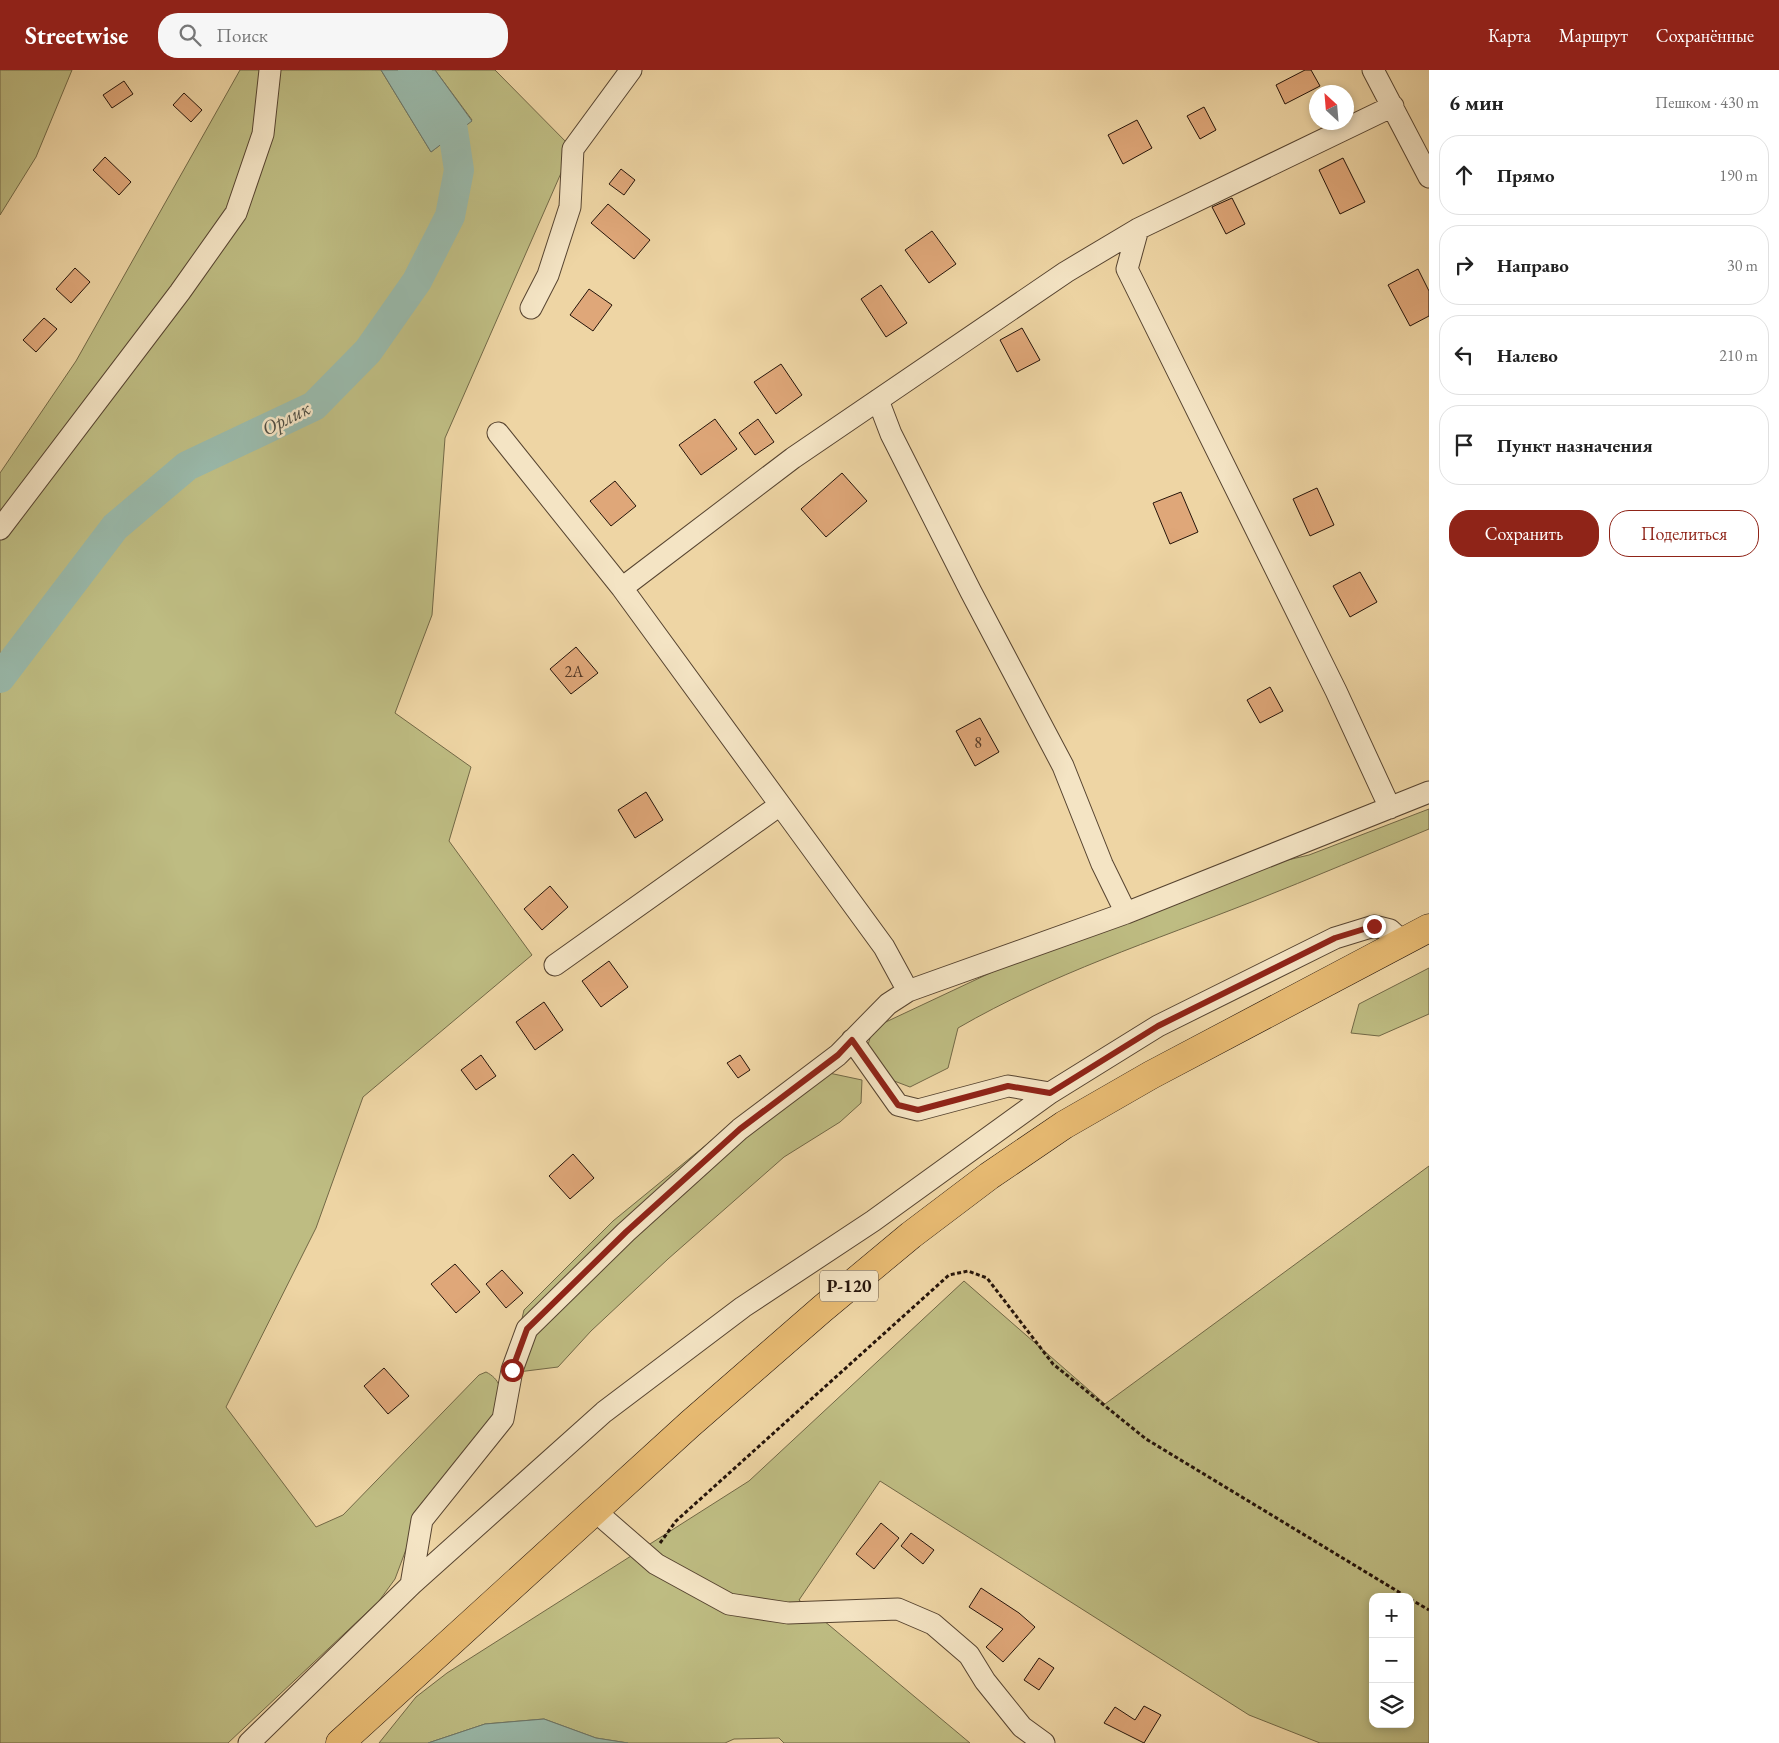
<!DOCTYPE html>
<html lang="ru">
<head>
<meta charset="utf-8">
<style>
	body { margin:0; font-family:"EB Garamond",serif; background:#f6f6f6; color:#222 }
	.controls { position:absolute; right:15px; bottom:15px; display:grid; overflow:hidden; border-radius:10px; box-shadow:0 2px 8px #0003 }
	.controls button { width:45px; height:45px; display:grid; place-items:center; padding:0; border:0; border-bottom:1px solid #e0e0e0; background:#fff; color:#222; font:25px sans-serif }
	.compass { position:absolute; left:1309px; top:15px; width:45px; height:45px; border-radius:50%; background:#fff; box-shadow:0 2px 8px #0003; rotate:334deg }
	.stop { position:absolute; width:15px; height:15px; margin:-11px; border:4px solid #8f2418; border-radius:50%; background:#fff }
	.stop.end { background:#8f2418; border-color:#fff; box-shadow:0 1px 5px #0008 }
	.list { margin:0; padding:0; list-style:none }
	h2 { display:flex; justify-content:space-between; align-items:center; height:65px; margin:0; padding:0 20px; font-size:21px }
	h2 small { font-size:16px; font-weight:400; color:#767676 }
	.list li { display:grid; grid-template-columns:32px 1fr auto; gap:15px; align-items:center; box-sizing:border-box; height:80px; margin:0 10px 10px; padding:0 10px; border:1px solid #e0e0e0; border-radius:20px }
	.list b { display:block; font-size:19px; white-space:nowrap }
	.list em { font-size:16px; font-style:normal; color:#767676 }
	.actions { display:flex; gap:10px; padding:15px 20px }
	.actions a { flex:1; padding:11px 0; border:1px solid #8f2418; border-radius:20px; text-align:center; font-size:18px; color:#8f2418 }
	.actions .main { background:#8f2418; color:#fff }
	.icon { flex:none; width:28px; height:28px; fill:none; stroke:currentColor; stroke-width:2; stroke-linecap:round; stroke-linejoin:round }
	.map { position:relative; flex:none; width:1429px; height:1673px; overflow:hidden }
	header { display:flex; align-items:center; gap:30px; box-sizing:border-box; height:70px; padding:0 25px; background:#8f2418; color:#fff }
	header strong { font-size:24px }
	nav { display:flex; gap:28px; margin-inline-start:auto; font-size:18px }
	.search { width:350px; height:45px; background:#f6f6f6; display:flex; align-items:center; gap:12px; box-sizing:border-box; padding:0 18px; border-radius:20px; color:#767676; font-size:19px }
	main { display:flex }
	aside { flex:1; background:#fff }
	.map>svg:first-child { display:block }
	.green { fill:#bebc82; stroke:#726846; fill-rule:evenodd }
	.water { fill:#99b8a9; stroke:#6b7669 }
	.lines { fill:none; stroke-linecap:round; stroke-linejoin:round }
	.river { stroke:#99b8a9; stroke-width:30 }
	.building { fill:#dfa779; stroke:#25140a }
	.minor-casing { stroke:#574430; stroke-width:23 }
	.highway-casing { stroke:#25140a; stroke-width:29 }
	.path { stroke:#25140a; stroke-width:3; stroke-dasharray:4 2.5; stroke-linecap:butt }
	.minor { stroke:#f4e4c4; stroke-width:21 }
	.highway { stroke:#e7ba72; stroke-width:28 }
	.route { stroke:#8f2418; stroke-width:6 }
	.labels { text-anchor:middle; stroke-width:5; stroke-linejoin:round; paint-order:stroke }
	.number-label { font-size:16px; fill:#543926 }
	.shield { fill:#f4e4c4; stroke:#635242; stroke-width:1 }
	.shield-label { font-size:18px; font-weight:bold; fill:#25140a }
	.water-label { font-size:20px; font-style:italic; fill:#4e4d42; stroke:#f4e4c4 }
</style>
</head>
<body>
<header>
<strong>Streetwise</strong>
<div class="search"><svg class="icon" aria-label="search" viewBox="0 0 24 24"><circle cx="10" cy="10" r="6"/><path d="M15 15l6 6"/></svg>Поиск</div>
<nav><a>Карта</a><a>Маршрут</a><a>Сохранённые</a></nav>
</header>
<main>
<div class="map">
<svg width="1429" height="1673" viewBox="0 0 1429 1673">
	<rect width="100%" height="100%" fill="#eed5a4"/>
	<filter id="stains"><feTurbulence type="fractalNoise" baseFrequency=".004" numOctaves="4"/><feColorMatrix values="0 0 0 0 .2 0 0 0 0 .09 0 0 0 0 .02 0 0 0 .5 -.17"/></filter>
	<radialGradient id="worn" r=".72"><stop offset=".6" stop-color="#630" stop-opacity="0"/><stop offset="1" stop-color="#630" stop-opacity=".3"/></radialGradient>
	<!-- green -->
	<path class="green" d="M0 0H72L36 87 0 145Z
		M240 0H381L431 82 472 50 435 0H495L572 78 445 368 432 545 395 643 471 697 449 771 532 885 363 1027 316 1158 226 1337 316 1457 343 1445 479 1305 486 1302C500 1309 502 1320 501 1334L417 1450 395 1509 379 1531 228 1673H0V403L76 291Z
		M1429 739V759C1371 783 1312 808 1254 831 1153 871 1051 904 958 958L948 998 910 1017 881 1006 864 988 873 958 1054 873 1219 806 1309 785Z
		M1429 898V944L1379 966 1351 963 1359 934Z
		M829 1003 862 1010 861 1033 840 1052 784 1087 668 1189 591 1261 558 1297 518 1302 516 1274 524 1240 613 1151 772 1021Z
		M1429 1096V1673H1320L1249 1645 880 1411 799 1530 970 1673H784L779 1668 734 1669 725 1673H628L596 1668 544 1649 485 1654 428 1673H379L416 1627 447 1603 749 1411 964 1211 1105 1334ZM1373 1527H1410V1654H1373Z"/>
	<!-- water -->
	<path class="water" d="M381 0H435L472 51 431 82Z
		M544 1649 596 1668 628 1673H428L485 1654Z"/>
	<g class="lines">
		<!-- river -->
		<path class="river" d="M0 608 115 457 187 396 314 336 368 281 417 211 450 146 459 100 452 54 413 0"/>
	</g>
	<!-- building -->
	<path class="building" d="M1305 0H1311L1320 16 1285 34 1276 15Z
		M124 11 133 24 112 38 103 25Z
		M184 23 202 40 191 52 173 35Z
		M1204 37 1216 60 1200 69 1187 46Z
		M1137 50 1152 78 1123 94 1108 65Z
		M105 87 131 112 119 125 93 100Z
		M1343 88 1365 132 1340 144 1319 100Z
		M621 99 635 110 624 125 609 114Z
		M1232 128 1245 154 1226 164 1212 137Z
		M608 134 650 170 634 189 591 153Z
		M932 161 956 194 929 213 905 180Z
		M75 198 90 212 71 233 56 219Z
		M1418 199 1429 221V246L1410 256 1388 215Z
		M881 215 907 253 886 267 861 229Z
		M589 219 612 235 593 261 570 245Z
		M44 248 57 259 36 282 23 270Z
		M1022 258 1040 290 1017 302 1000 270Z
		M781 294 802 325 776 344 754 312Z
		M715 349 737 379 701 405 679 375Z
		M758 349 774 372 755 385 739 363Z
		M842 403 867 431 826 467 801 439Z
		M615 411 636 436 611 456 590 431Z
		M1317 418 1334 455 1310 466 1293 429Z
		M1181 422 1198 462 1170 474 1153 433Z
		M1360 502 1377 532 1350 547 1333 516Z
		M576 577 598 603 571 624 550 599Z
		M1270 617 1283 641 1260 653 1247 630Z
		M980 648 999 682 975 696 956 661Z
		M646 722 663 750 635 768 618 740Z
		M550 816 568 837 542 860 524 839Z
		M609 891 628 917 601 937 582 911Z
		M544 932 563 960 535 980 516 952Z
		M481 985 496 1006 476 1020 461 1000Z
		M740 985 750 1000 738 1008 727 993Z
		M573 1084 594 1108 570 1129 549 1106Z
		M455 1194 480 1222 456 1243 431 1214Z
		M502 1200 523 1223 506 1238 486 1214Z
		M384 1298 409 1326 388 1344 364 1316Z
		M881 1453 899 1468 874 1499 856 1484Z
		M911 1463 934 1480 923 1494 901 1476Z
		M981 1518 1019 1543 1035 1557 1003 1592 986 1577 1003 1559 969 1537Z
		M1039 1588 1054 1598 1039 1620 1024 1610Z
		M1144 1636 1161 1645 1144 1673 1104 1653 1115 1637 1135 1650Z"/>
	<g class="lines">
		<!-- minor casing -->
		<g class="minor-casing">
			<path id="minor" d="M1373 0 1429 107
				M1138 159 1127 199 1336 621 1390 738
				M531 238 548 205 570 137 573 79 631 0
				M878 330 891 364 971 522 1063 696 1102 794 1126 843
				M0 459 180 222 236 143 263 64 270 0
				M622 518 793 388 1066 202 1138 159 1393 36
				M555 895 780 735
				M908 921 1126 843 1429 722
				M852 970 898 1035 918 1040 1008 1016 1050 1023
				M595 1441 656 1494 729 1534 788 1543 898 1539 933 1554 969 1585 985 1611 1022 1657 1044 1673
				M411 1515 422 1450 503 1349 512 1300 527 1259 626 1162 740 1059 838 985 888 934 908 921 884 877 622 518 498 363
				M249 1673 411 1515 604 1342 743 1237 873 1151 1050 1023 1158 956 1335 868 1374 856 1390 860 1402 871"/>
		</g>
		<!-- highway casing -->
		<g class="highway-casing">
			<path id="highway" d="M340 1673 690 1354 822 1239 911 1165 989 1106 1064 1055 1151 1005 1429 858"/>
		</g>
		<!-- path -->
		<path class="path" d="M660 1473 676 1451 949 1205 968 1201 987 1208 1053 1294 1146 1369 1407 1527
			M1410 1529 1429 1540"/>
		<!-- minor -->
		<use href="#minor" class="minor"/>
		<!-- highway -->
		<use href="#highway" class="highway"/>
	</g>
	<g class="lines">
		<!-- route -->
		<path class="route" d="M512 1300 527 1259 626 1162 740 1059 838 985 852 970 898 1035 918 1040 1008 1016 1050 1023 1158 956 1335 868 1374 856"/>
	</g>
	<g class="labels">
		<!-- number labels -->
		<g class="number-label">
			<text x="574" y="607">2А</text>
			<text x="978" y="678">8</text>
		</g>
		<!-- shield labels -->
		<rect class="shield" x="820" y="1200.5" width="58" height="31" rx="4"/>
		<g class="shield-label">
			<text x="849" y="1222">Р-120</text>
		</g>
		<!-- water labels -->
		<g class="water-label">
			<text transform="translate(286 348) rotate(-27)" y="7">Орлик</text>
		</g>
	</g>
	<rect width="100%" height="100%" filter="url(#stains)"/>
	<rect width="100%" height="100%" fill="url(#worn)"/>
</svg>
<div class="controls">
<button>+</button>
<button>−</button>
<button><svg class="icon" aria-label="layers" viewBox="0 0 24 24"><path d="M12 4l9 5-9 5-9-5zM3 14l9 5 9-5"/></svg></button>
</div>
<svg class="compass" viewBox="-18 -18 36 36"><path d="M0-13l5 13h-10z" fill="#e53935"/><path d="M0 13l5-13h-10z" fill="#767676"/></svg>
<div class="stop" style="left:512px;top:1300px"></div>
<div class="stop end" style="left:1374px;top:856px"></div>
</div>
<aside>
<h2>6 мин<small>Пешком · 430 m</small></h2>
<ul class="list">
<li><svg class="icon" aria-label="ahead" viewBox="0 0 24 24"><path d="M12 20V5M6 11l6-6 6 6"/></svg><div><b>Прямо</b></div><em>190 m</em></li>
<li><svg class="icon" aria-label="right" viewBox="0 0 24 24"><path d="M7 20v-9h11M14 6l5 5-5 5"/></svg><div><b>Направо</b></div><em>30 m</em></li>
<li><svg class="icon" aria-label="left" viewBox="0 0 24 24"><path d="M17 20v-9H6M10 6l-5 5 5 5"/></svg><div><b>Налево</b></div><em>210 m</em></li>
<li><svg class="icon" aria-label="arrive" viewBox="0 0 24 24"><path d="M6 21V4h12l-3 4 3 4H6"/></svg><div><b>Пункт назначения</b></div></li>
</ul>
<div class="actions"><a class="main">Сохранить</a><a>Поделиться</a></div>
</aside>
</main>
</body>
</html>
